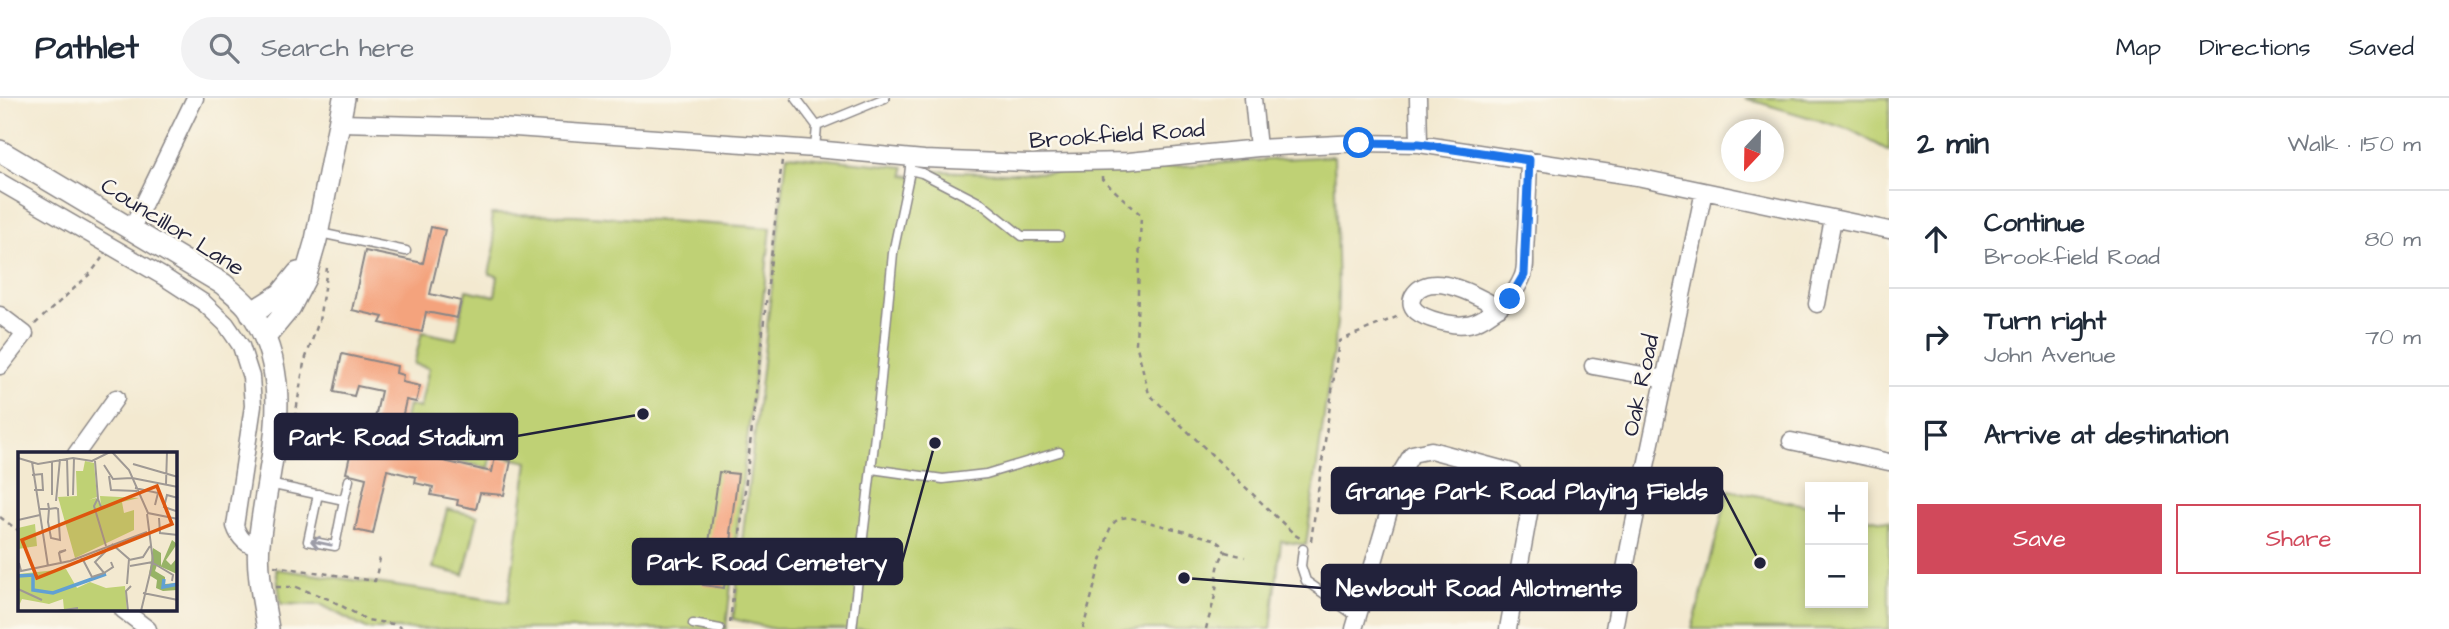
<!DOCTYPE html>
<html lang="en">
<head>
<meta charset="utf-8">
<style>
	body { margin:0; font-family:"Architects Daughter",sans-serif; background:#f2f2f3; color:#1f2937 }
	.controls { position:absolute; right:21px; bottom:21px; display:grid; overflow:hidden; border-radius:0px; box-shadow:0 4px 10px #0003 }
	.controls button { width:63px; height:63px; display:grid; place-items:center; padding:0; border:0; border-bottom:2px solid #e0e1e3; background:#fff; color:#1f2937; font:35px sans-serif }
	.compass { position:absolute; left:1721px; top:21px; width:63px; height:63px; border-radius:50%; background:#fff; box-shadow:0 4px 10px #0003; rotate:202deg }
	.stop { position:absolute; width:21px; height:21px; margin:-16px; border:5px solid #1a73e8; border-radius:50%; background:#fff }
	.stop.end { background:#1a73e8; border-color:#fff; box-shadow:0 2px 7px #0008 }
	.list { margin:0; padding:0; list-style:none }
	h2 { display:flex; justify-content:space-between; align-items:center; height:91px; margin:0; padding:0 28px; font-size:30px }
	h2 small { font-size:23px; font-weight:400; color:#747a83 }
	.list li { display:grid; grid-template-columns:46px 1fr auto; gap:21px; align-items:center; box-sizing:border-box; height:98px; padding:0 28px; border-top:2px solid #e0e1e3 }
	.list b { display:block; font-size:26px; white-space:nowrap }
	.list p { margin:0; font-size:23px; white-space:nowrap; color:#747a83 }
	.list em { font-size:23px; font-style:normal; color:#747a83 }
	.actions { display:flex; gap:14px; padding:21px 28px }
	.actions a { flex:1; padding:16px 0; border:2px solid #d1495b; border-radius:0px; text-align:center; font-size:24px; color:#d1495b }
	.actions .main { background:#d1495b; color:#fff }
	.icon { flex:none; width:38px; height:38px; fill:none; stroke:currentColor; stroke-width:2; stroke-linecap:round; stroke-linejoin:round }
	.map { position:relative; flex:none; width:1889px; height:531px; overflow:hidden }
	header { display:flex; align-items:center; gap:42px; box-sizing:border-box; height:98px; padding:0 35px; background:#fff; border-bottom:2px solid #e0e1e3 }
	header strong { font-size:33px }
	nav { display:flex; gap:38px; margin-inline-start:auto; font-size:24px }
	.search { width:490px; height:63px; background:#f2f2f3; display:flex; align-items:center; gap:18px; box-sizing:border-box; padding:0 24px; border-radius:38px; color:#747a83; font-size:26px }
	main { display:flex }
	aside { flex:1; background:#fff }
	.map>svg:first-child { display:block }
	.green { fill:#bfd174; stroke:#707a58; stroke-width:2 }
	.building { fill:#f4a37d }
	.lines { fill:none; stroke-linecap:round; stroke-linejoin:round }
	.service-casing { stroke:#8a8686; stroke-width:11 }
	.minor-casing { stroke:#8a8686; stroke-width:19 }
	.tertiary-casing { stroke:#8a8686; stroke-width:24 }
	.path { stroke:#8a8686; stroke-width:2.5; stroke-dasharray:5 5; stroke-linecap:butt }
	.service { stroke:#fff; stroke-width:8 }
	.minor { stroke:#fff; stroke-width:16 }
	.tertiary { stroke:#fff; stroke-width:21 }
	.oneway { stroke:#9c9ca7 }
	.route { stroke:#1a73e8; stroke-width:9 }
	.labels { text-anchor:middle; stroke-width:5; stroke-linejoin:round; paint-order:stroke }
	.street-label { font-size:23px; fill:#22223b; stroke:#fbf7ec }
	.inset-river { fill:none; stroke:#61a0d3; stroke-width:3.5 }
	.inset-road { fill:none; stroke:#9f9994; stroke-width:2 }
	.view { fill:#de560e; fill-opacity:0.15; stroke:#de560e; stroke-width:3.5 }
	.inset-edge { fill:none; stroke:#22223b; stroke-width:3.5 }
	.leader { fill:none; stroke:#22223b; stroke-width:2.5 }
	.callout-dot { fill:#22223b; stroke:#fbf7ec; stroke-width:2.5 }
	.callout { fill:#22223b; stroke:#22223b; stroke-width:2.5 }
	.callout-label { font-size:24px; text-anchor:middle; font-weight:bold; fill:#fff }
</style>
</head>
<body>
<header>
<strong>Pathlet</strong>
<div class="search"><svg class="icon" aria-label="search" viewBox="0 0 24 24"><circle cx="10" cy="10" r="6"/><path d="M15 15l6 6"/></svg>Search here</div>
<nav><a>Map</a><a>Directions</a><a>Saved</a></nav>
</header>
<main>
<div class="map">
<svg width="1889" height="531" viewBox="0 0 1889 531">
	<rect width="100%" height="100%" fill="#fbf7ec"/>
	<filter id="ink" filterUnits="userSpaceOnUse"><feTurbulence type="fractalNoise" baseFrequency=".0143" numOctaves="2"/><feDisplacementMap in="SourceGraphic" scale="14" xChannelSelector="R" yChannelSelector="G"/><feConvolveMatrix kernelMatrix="1 2 1 2 8 2 1 2 1" color-interpolation-filters="sRGB"/></filter>
	<filter id="wash" filterUnits="userSpaceOnUse"><feTurbulence type="fractalNoise" baseFrequency=".00686" numOctaves="4" result="noise"/><feDisplacementMap in="SourceGraphic" scale="28" xChannelSelector="R" yChannelSelector="G"/><feGaussianBlur stdDeviation="1.57" result="paint"/><feColorMatrix in="noise" values="0 0 0 0 0 0 0 0 0 0 0 0 0 0 0 0 0 1.4 0 .05"/><feComposite in="paint" operator="in"/></filter>
	<g filter="url(#wash)">
		<rect width="100%" height="100%" fill="#f3e9d0"/>
		<!-- green -->
		<path class="green" d="M1744 0H1889V53L1851 32Z
			M787 57 904 69V77L921 80 922 72C1060 82 1197 65 1334 58L1338 192 1337 225 1306 447 1281 443 1271 531H774L733 521Z
			M491 116 576 117 771 130 726 531H366L322 507 281 506 276 471 508 504 528 364 492 356 489 370 398 351 408 307 420 310 429 270 414 266 422 234 456 241 466 192 495 198 498 178 489 176 495 149Z
			M1729 392 1810 408V505H1863V419L1889 424V531H1692Z
			M447 411 478 418 464 477 433 470Z"/>
		<g id="blocks">
			<!-- building -->
			<path class="building" d="M431 129 445 132 430 196 461 203 457 220 426 214 422 234 380 225 383 219 352 212 365 153 423 165Z
				M342 256 397 268 396 275 403 277 402 284 420 288 416 304 406 302 395 352 492 374 495 359 511 363 504 397 480 395 476 411 457 407 458 402 431 397 433 389 415 385 416 379 387 372 373 436 355 432 366 380 346 375 357 326 373 329 381 293 357 288 354 298 334 294Z
				M719 374 738 376 730 435H732L731 447 722 446 719 469 727 470 724 490 703 487Z"/>
		</g>
	</g>
	<g filter="url(#ink)">
		<use href="#blocks" fill-opacity="0" stroke="#8a8686" stroke-width="2"/>
		<g class="lines">
			<!-- service casing -->
			<g class="service-casing">
				<path id="service" d="M796 0 817 28
					M815 51 817 28 885 0
					M910 72 922 75 982 106 1022 138H1059
					M320 135 406 153
					M872 371 943 381 986 376 1059 354
					M269 386 344 402 349 382
					M318 396 308 443 335 448 344 402
					M1303 451 1301 468 1306 483 1357 519
					M693 526 720 531
					M852 531 878 312 893 155 909 78 911 60"/>
			</g>
			<!-- minor casing -->
			<g class="minor-casing">
				<path id="minor" d="M1253 0 1258 50
					M1418 0 1419 46
					M340 25 500 29 815 51 924 61 1028 65 1129 63 1258 50 1359 45 1419 46 1637 79 1889 132
					M0 84 164 179 204 205 226 226 241 248 251 279 253 308 235 428C239 440 245 447 258 449
					M132 130 195 0
					M1817 206 1833 121
					M1499 210C1480 199 1433 172 1415 195 1401 214 1432 222 1446 225 1464 229 1476 226 1491 215 1506 205 1515 196 1522 180 1526 172 1525 162 1525 153 1527 123 1528 92 1529 62
					M0 217 25 236 0 268
					M1593 268 1665 281
					M1791 343 1889 364
					M76 356 116 300
					M123 512 148 531
					M1354 531 1400 376 1412 356 1431 352 1512 374 1526 389 1530 410 1508 531
					M1614 531 1630 444 1704 93"/>
			</g>
			<!-- tertiary casing -->
			<g class="tertiary-casing">
				<path id="tertiary" d="M0 53 223 186C231 193 240 200 247 208 301 282 267 364 259 446 256 471 264 506 268 531
					M251 215 281 196 298 175
					M266 238 290 209 305 180 316 142 344 0"/>
			</g>
			<!-- path -->
			<path class="path" d="M1102 78V81L1141 117 1136 245 1149 296 1295 437 1302 441
				M35 226 91 175 102 160
				M295 320 304 265 319 223 327 170
				M0 419 19 433
				M1311 443 1339 243 1401 217
				M274 468 375 483 380 460
				M276 489H296L331 502 367 522 393 526 404 531
				M730 525 782 62
				M1083 531 1109 433C1113 424 1117 420 1128 419L1214 441 1221 446 1225 454
				M1206 531C1209 518 1214 505 1216 492 1218 476 1215 470 1225 454L1245 459"/>
			<!-- service -->
			<use href="#service" class="service"/>
			<!-- minor -->
			<use href="#minor" class="minor"/>
			<!-- tertiary -->
			<use href="#tertiary" class="tertiary"/>
		</g>
		<!-- one-way arrows -->
		<defs><path id="oneway-shaft" d="M-6 0H5M1.5-3L5.5 0L1.5 3" fill="none" stroke-width="1.6" stroke-linecap="round" stroke-linejoin="round" transform="scale(1.75)"/></defs>
		<use class="oneway" href="#oneway-shaft" transform="translate(321 445) rotate(-168)"/>
	</g>
	<g class="lines" filter="url(#ink)">
		<!-- route -->
		<path class="route" d="M1359 45 1419 46 1529 62 1524 177 1510 201"/>
	</g>
	<g class="labels">
		<!-- street labels -->
		<g class="street-label">
			<text transform="translate(1117 36) rotate(-4)" y="8">Brookfield Road</text>
			<text transform="translate(173 128) rotate(32)" y="8">Councillor Lane</text>
			<text transform="translate(1640 287) rotate(-78)" y="8">Oak Road</text>
		</g>
	</g>
	<!-- overview -->
	<g transform="translate(18 354)">
		<rect width="159" height="159" fill="#f3e9d0"/>
		<path d="M67 9 76 11 79 45 71 48 78 46 83 55 82 44 121 46 104 50 106 61 116 58V78L57 106 40 45 59 44 58 19H65ZM17 72 19 94 0 97V76ZM48 117 59 136 72 130 88 136 107 134 109 159 46 158 45 147 31 152 4 147 0 156V122Z" fill="#bfd174"/>
		<path d="M154 88 159 92 148 108 153 113 159 106V122L139 113 137 119 147 125V132L159 131V138L145 139 138 136 139 128 131 123 135 96 143 101V114Z" fill="#97b366"/>
		<path class="inset-river" d="M0 124 15 123V138L35 141 88 122M146 127 145 135 160 132"/>
		<path class="inset-road" d="M94 0 111 18 130 61 160 67M0 6 20 12 55 6 74 9 92 0M49 6 50 44M77 9 80 47 83 55 90 54M14 10 30 114M115 12 160 25M86 13 95 27 114 26M14 23 24 22 25 38H16M91 24 93 38 119 39M114 26 160 35M148 32 149 0M117 36 140 41 137 53M34 43V9M55 43 56 6M80 46 76 54 88 94M38 49 42 7M22 57H31L38 56 40 57 42 88 33 86 30 70 31 57 30 51M158 59 146 55 149 43 160 46M141 66 142 81 160 83M0 68 22 63M95 93 111 107 109 132M41 100 48 98 41 101 43 111M63 104 74 125 86 121M111 108 125 105 132 94M93 110 95 115 86 121 77 110 95 92M1 111 3 119 52 109 129 80M135 111 155 123 154 129M112 114 135 110M0 137 24 148M125 141 160 148M39 159 60 156M110 159 108 139 113 134M123 159 135 109 129 62"/>
		<path class="view" d="M139 34 154 72 19 126 4 88Z"/>
		<rect width="159" height="159" class="inset-edge"/>
	</g>
	<!-- callouts -->
	<path class="leader" d="M643 316L517 338M1760 465L1722 392M935 345L902 464M1184 480L1322 490"/>
	<g class="callout-dot">
		<circle cx="643" cy="316" r="7"/>
		<circle cx="1760" cy="465" r="7"/>
		<circle cx="935" cy="345" r="7"/>
		<circle cx="1184" cy="480" r="7"/>
	</g>
	<g class="callout">
		<rect x="275" y="316" width="242" height="45" rx="7"/>
		<rect x="1332" y="370" width="390" height="45" rx="7"/>
		<rect x="633" y="441" width="269" height="45" rx="7"/>
		<rect x="1322" y="467" width="314" height="45" rx="7"/>
	</g>
	<g class="callout-label">
		<text x="396" y="347">Park Road Stadium</text>
		<text x="1527" y="401">Grange Park Road Playing Fields</text>
		<text x="767" y="472">Park Road Cemetery</text>
		<text x="1479" y="498">Newboult Road Allotments</text>
	</g>
</svg>
<div class="controls">
<button>+</button>
<button>−</button>
</div>
<svg class="compass" viewBox="-18 -18 36 36"><path d="M0-13l5 13h-10z" fill="#e53935"/><path d="M0 13l5-13h-10z" fill="#747a83"/></svg>
<div class="stop" style="left:1359px;top:45px"></div>
<div class="stop end" style="left:1510px;top:201px"></div>
</div>
<aside>
<h2>2 min<small>Walk · 150 m</small></h2>
<ul class="list">
<li><svg class="icon" aria-label="ahead" viewBox="0 0 24 24"><path d="M12 20V5M6 11l6-6 6 6"/></svg><div><b>Continue</b><p>Brookfield Road</p></div><em>80 m</em></li>
<li><svg class="icon" aria-label="right" viewBox="0 0 24 24"><path d="M7 20v-9h11M14 6l5 5-5 5"/></svg><div><b>Turn right</b><p>John Avenue</p></div><em>70 m</em></li>
<li><svg class="icon" aria-label="arrive" viewBox="0 0 24 24"><path d="M6 21V4h12l-3 4 3 4H6"/></svg><div><b>Arrive at destination</b></div></li>
</ul>
<div class="actions"><a class="main">Save</a><a>Share</a></div>
</aside>
</main>
</body>
</html>
